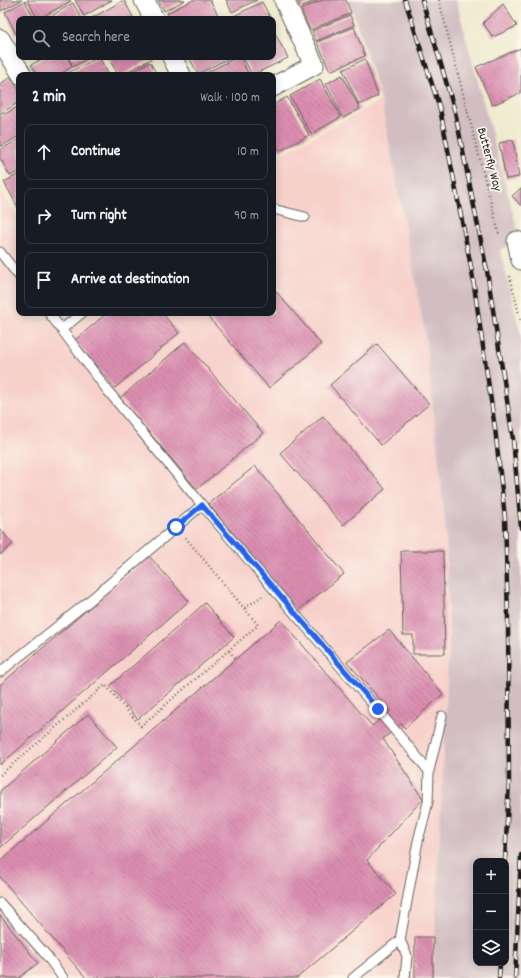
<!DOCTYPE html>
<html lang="en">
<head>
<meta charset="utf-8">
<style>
	body { margin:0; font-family:Dekko,sans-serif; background:#242831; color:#f1f3f6 }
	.controls { position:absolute; right:12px; bottom:12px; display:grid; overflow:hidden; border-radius:8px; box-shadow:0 2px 10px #0003 }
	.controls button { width:36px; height:36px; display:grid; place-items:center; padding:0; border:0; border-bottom:1px solid #363941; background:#171b24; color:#f1f3f6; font:20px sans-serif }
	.stop { position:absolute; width:12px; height:12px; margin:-9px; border:3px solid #2563eb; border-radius:50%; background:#fff }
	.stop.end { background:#2563eb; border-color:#fff; box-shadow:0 1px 4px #0008 }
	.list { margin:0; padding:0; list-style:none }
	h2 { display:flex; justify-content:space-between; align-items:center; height:52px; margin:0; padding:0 16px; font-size:17px }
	h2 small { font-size:13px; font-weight:400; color:#9ea1a6 }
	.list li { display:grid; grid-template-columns:26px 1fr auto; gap:12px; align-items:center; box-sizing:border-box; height:56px; margin:0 8px 8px; padding:0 8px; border:1px solid #363941; border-radius:8px }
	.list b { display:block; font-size:15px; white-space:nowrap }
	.list em { font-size:13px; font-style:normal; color:#9ea1a6 }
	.icon { flex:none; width:22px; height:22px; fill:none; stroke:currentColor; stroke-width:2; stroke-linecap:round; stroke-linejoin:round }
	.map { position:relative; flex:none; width:521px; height:978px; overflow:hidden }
	.search { position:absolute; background:#171b24; box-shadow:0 2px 10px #0003; left:16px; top:16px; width:260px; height:44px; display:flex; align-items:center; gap:10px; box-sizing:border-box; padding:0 14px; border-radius:8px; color:#9ea1a6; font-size:15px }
	.panel { position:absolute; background:#171b24; box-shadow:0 2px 10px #0003; left:16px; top:72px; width:260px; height:244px; border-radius:8px }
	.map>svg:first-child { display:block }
	.built { fill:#f7d0ca }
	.railway { fill:#d2bec2; fill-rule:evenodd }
	.building { fill:url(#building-back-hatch) }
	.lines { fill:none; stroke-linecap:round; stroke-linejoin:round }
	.lane-casing { stroke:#66645b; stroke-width:11 }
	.street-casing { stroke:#66645b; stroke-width:21 }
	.path { stroke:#66645b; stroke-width:2.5; stroke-dasharray:1 3; stroke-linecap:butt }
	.lane { stroke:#fff; stroke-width:9 }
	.street { stroke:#fff; stroke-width:19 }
	.rail-casing { stroke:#1c1c1c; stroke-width:4.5 }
	.rail { stroke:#fbf7ec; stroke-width:3; stroke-dasharray:9; stroke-linecap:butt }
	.route { stroke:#2563eb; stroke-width:5 }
	.labels { text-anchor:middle; stroke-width:3.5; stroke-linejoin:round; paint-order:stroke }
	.street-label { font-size:13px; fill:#1c1c1c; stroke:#fbf7ec }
</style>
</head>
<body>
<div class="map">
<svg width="521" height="978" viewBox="0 0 521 978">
	<defs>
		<pattern id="building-back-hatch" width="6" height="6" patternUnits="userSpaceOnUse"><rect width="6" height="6" fill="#dc8eb1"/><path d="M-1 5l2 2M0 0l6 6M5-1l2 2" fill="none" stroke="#b2738f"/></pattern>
	</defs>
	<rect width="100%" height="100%" fill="#fbf7ec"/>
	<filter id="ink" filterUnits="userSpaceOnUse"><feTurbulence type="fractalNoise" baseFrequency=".025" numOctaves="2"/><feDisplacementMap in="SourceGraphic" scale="8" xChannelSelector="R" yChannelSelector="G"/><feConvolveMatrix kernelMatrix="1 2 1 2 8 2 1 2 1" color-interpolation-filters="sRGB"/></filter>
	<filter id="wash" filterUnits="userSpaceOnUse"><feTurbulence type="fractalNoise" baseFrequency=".012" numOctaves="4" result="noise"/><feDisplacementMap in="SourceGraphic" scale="16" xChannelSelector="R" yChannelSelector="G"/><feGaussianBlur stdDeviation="0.9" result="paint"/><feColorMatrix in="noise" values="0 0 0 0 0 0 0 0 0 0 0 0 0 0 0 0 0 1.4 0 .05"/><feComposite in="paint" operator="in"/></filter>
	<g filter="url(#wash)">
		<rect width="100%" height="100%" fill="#f0eacf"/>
		<!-- built -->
		<path class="built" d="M381 100 426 338 446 531 449 644 433 978H0V190L19 220V313H273V159Z"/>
		<!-- railway -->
		<path class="railway" d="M349 0H456L521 243 500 249 521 336V978H433L449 644 446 531 426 338 381 100ZM476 861H506V963H476Z"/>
		<g id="blocks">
			<!-- building -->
			<path class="building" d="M0 0H22L1 11Z
				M27 0H70L71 1 38 19Z
				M75 0H112L84 16Z
				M124 0 134 19H90Z
				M158 0H185L164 11Z
				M193 0H210L220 19H170L167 13Z
				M226 0H257L232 12Z
				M298 0H318L300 7Z
				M323 0H346L351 13 310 30 301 9Z
				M25 1 34 19H19V32L16 34 5 12Z
				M262 2 271 19H228Z
				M73 3 82 19H55L53 15Z
				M503 4 517 26 493 37 483 23Z
				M350 15 354 25 316 41 312 31Z
				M354 27 365 56 330 71 317 42Z
				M275 33 288 58 252 75 243 57H273V34Z
				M521 48V93L492 105 476 67Z
				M45 57H67L72 67 59 75H37L31 65Z
				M68 57H90L73 67Z
				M99 57 109 75H67L66 74Z
				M108 57H153V58L122 75H118Z
				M189 57H231L198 74Z
				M237 57H240L249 75H202Z
				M365 59 378 96 359 105 343 70Z
				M150 62 157 75H126Z
				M342 75 360 109 343 118 326 84Z
				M11 77 19 90V102L0 114V84Z
				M320 79 341 117 311 134 290 96Z
				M287 97 309 135 280 151 273 139V105Z
				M19 106V136L0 147V117Z
				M19 139V171L10 176 0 158V150Z
				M513 140 519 177 506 179 499 143Z
				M19 174V209L4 182Z
				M521 188V206L512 196Z
				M273 288 321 344 269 388 205 313H273Z
				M107 313H162L179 333 115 388 75 340Z
				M185 342 263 433 197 489 120 398Z
				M377 344 429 404 381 445 330 385Z
				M323 416 385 489 343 525 280 453Z
				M255 466 344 574 296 612 208 504Z
				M0 529 13 544 0 555Z
				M401 551H443L445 654H413V635H403Z
				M149 556 189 601 0 765V685Z
				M205 603 234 637 138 719 110 686Z
				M281 620 372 726 390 711 347 662 389 630 443 694 405 728 401 724 383 739 423 799 367 860 396 894 297 978H86L0 877V861Z
				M88 714 117 747 0 848V791Z
				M0 915 38 963 19 978H0Z
				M415 937H433V978H415Z"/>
		</g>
	</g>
	<g filter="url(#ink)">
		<use href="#blocks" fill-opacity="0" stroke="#66645b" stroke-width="1"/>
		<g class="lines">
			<!-- lane casing -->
			<g class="lane-casing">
				<path id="lane" d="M273 209 305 217
					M0 252 19 276
					M49 313 108 391 202 505
					M62 329 82 313
					M0 672 88 602 202 505C277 594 355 682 429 771
					M0 903 47 956 63 978
					M400 940 407 956 405 978
					M353 978 400 940 418 841 428 802 429 771 442 716"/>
			</g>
			<!-- street casing -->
			<g class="street-casing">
				<path id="street" d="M144 0 154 19
					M0 39 22 75
					M172 57 181 75
					M273 87 314 65 284 0
					M517 241 521 260"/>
			</g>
			<!-- path -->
			<path class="path" d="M439 0 499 234
				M510 276 521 323
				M245 608 262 596
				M229 651 236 659
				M0 775 105 685 141 726 258 625 185 537"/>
			<!-- lane -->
			<use href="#lane" class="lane"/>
			<!-- street -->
			<use href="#street" class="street"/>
			<!-- rail casing -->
			<g class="rail-casing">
				<path id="rail" d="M405 0 440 109 472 272 495 428 505 518 508 618 509 781 505 861
					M422 0 455 112 487 271 513 439 521 528
					M499 978 500 963
					M515 978 521 855"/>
			</g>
			<!-- rail -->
			<use href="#rail" class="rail"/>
		</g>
	</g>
	<g class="lines" filter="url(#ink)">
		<!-- route -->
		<path class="route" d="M176 527 202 505 378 709"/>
	</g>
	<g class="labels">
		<!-- street labels -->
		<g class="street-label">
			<text transform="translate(491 159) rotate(75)" y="5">Butterfly Way</text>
		</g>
	</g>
</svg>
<div class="controls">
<button>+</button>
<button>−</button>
<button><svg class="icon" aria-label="layers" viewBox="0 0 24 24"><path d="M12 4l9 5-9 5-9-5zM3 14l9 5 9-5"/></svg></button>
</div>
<div class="stop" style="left:176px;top:527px"></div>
<div class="stop end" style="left:378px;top:709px"></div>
<div class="search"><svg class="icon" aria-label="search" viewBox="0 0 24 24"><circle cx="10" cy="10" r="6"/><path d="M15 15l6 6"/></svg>Search here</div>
<section class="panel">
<h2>2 min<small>Walk · 100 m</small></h2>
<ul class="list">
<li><svg class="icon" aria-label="ahead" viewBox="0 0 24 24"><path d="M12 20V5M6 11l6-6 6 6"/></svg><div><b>Continue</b></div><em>10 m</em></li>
<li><svg class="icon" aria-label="right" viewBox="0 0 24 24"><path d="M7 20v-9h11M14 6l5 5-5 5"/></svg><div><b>Turn right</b></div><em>90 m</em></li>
<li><svg class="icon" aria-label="arrive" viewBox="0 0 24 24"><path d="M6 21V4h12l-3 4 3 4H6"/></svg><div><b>Arrive at destination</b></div></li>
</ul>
</section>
</div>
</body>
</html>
